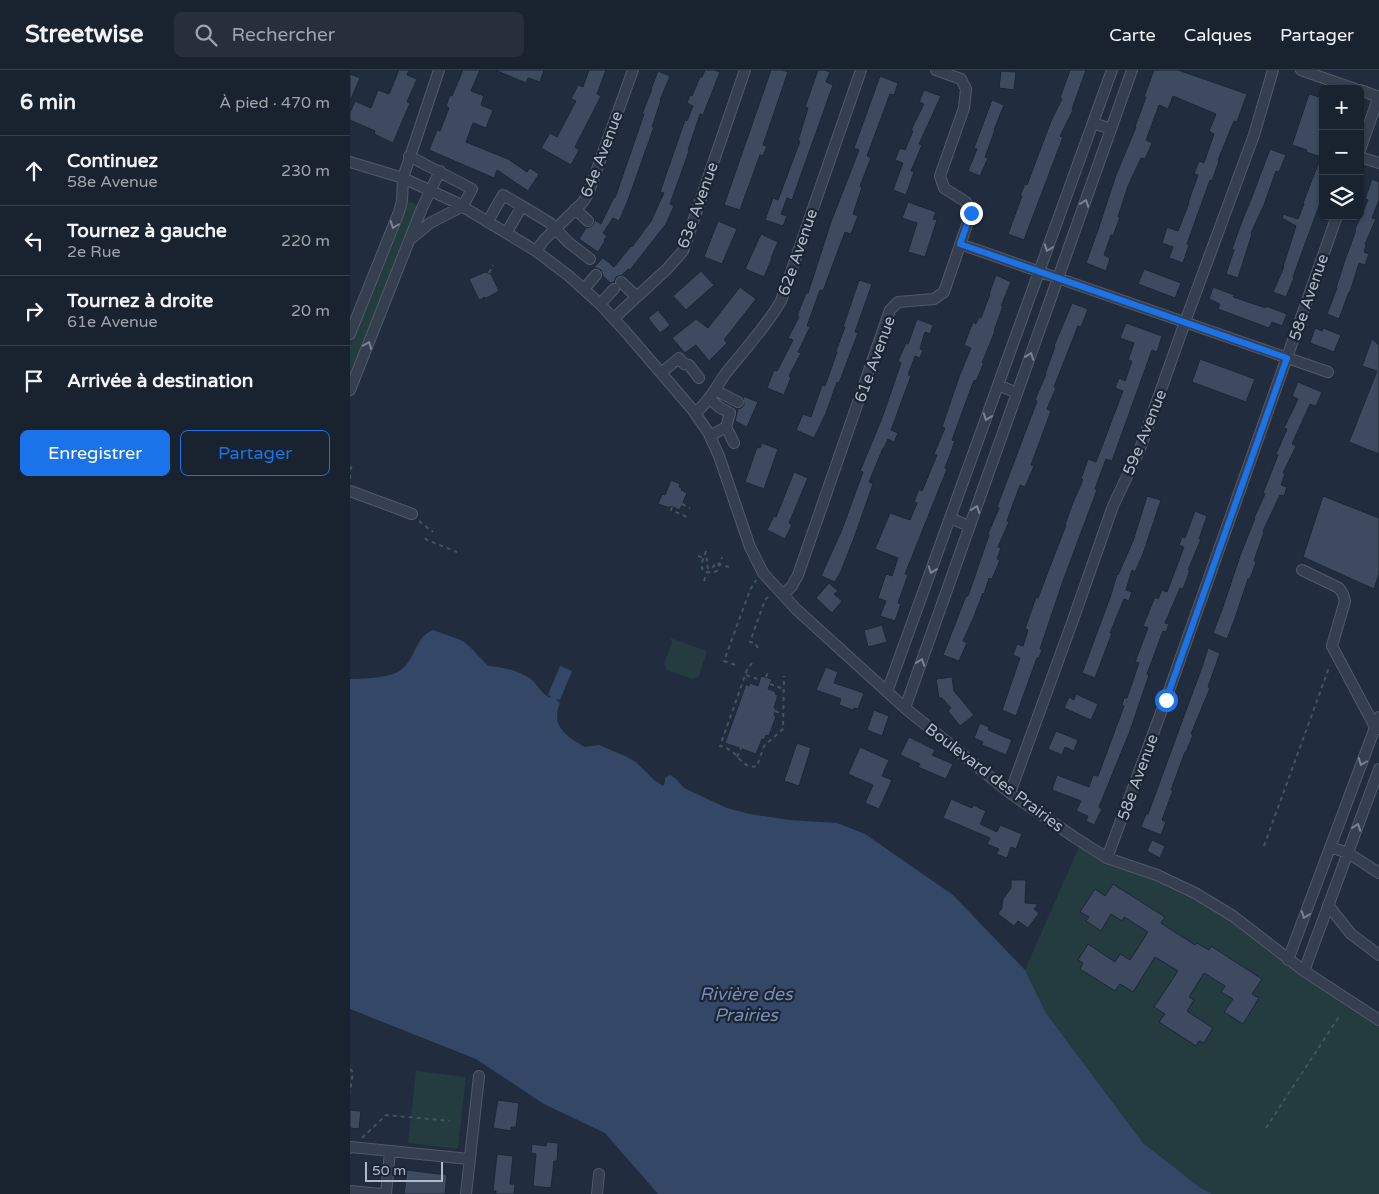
<!DOCTYPE html>
<html lang="fr">
<head>
<meta charset="utf-8">
<style>
	body { margin:0; font-family:"Varela Round",sans-serif; background:#262f3b; color:#f1f3f6 }
	.controls { position:absolute; right:15px; top:15px; display:grid; overflow:hidden; border-radius:8px; box-shadow:0 1px 4px #0004 }
	.controls button { width:45px; height:45px; display:grid; place-items:center; padding:0; border:0; border-bottom:1px solid #373f4b; background:#19222f; color:#f1f3f6; font:25px sans-serif }
	.scale { position:absolute; left:15px; bottom:12px; width:78px; box-sizing:border-box; padding-left:5px; border:2px solid #b1baca; border-top:0; font-size:14px; line-height:18px; white-space:nowrap; color:#b1baca; -webkit-text-stroke:4px #1b2433; paint-order:stroke }
	.stop { position:absolute; width:15px; height:15px; margin:-11px; border:4px solid #1a73e8; border-radius:50%; background:#fff }
	.stop.end { background:#1a73e8; border-color:#fff; box-shadow:0 1px 5px #0008 }
	.list { margin:0; padding:0; list-style:none }
	h2 { display:flex; justify-content:space-between; align-items:center; height:65px; margin:0; padding:0 20px; font-size:21px }
	h2 small { font-size:16px; font-weight:400; color:#9fa4aa }
	.list li { display:grid; grid-template-columns:32px 1fr auto; gap:15px; align-items:center; box-sizing:border-box; height:70px; padding:0 20px; border-top:1px solid #373f4b }
	.list b { display:block; font-size:19px; white-space:nowrap }
	.list p { margin:0; font-size:16px; white-space:nowrap; color:#9fa4aa }
	.list em { font-size:16px; font-style:normal; color:#9fa4aa }
	.actions { display:flex; gap:10px; padding:15px 20px }
	.actions a { flex:1; padding:11px 0; border:1px solid #1a73e8; border-radius:8px; text-align:center; font-size:18px; color:#1a73e8 }
	.actions .main { background:#1a73e8; color:#fff }
	.icon { flex:none; width:28px; height:28px; fill:none; stroke:currentColor; stroke-width:2; stroke-linecap:round; stroke-linejoin:round }
	.map { position:relative; flex:none; width:1029px; height:1124px; overflow:hidden }
	header { display:flex; align-items:center; gap:30px; box-sizing:border-box; height:70px; padding:0 25px; background:#19222f; border-bottom:1px solid #373f4b }
	header strong { font-size:24px }
	nav { display:flex; gap:28px; margin-inline-start:auto; font-size:18px }
	.search { width:350px; height:45px; background:#262f3b; display:flex; align-items:center; gap:12px; box-sizing:border-box; padding:0 18px; border-radius:8px; color:#9fa4aa; font-size:19px }
	main { display:flex }
	aside { flex:1; background:#19222f }
	.map>svg:first-child { display:block }
	.green { fill:#243b40 }
	.water { fill:#344767 }
	.building { fill:#3d4a5f; stroke:#1d2635 }
	.lines { fill:none; stroke-linecap:round; stroke-linejoin:round }
	.minor-casing { stroke:#515a69; stroke-width:12 }
	.path { stroke:#3e575a; stroke-width:2; stroke-dasharray:4 4; stroke-linecap:butt }
	.minor { stroke:#363f4f; stroke-width:10 }
	.oneway { stroke:#7a8393 }
	.route { stroke:#1a73e8; stroke-width:6 }
	.labels { text-anchor:middle; stroke-width:4.5; stroke-linejoin:round; paint-order:stroke }
	.street-label { font-size:16px; fill:#b1baca; stroke:#1b2433 }
	.water-label { font-size:18px; font-style:italic; fill:#768eb4; stroke:#1b2433 }
</style>
</head>
<body>
<header>
<strong>Streetwise</strong>
<div class="search"><svg class="icon" aria-label="search" viewBox="0 0 24 24"><circle cx="10" cy="10" r="6"/><path d="M15 15l6 6"/></svg>Rechercher</div>
<nav><a>Carte</a><a>Calques</a><a>Partager</a></nav>
</header>
<main>
<aside>
<h2>6 min<small>À pied · 470 m</small></h2>
<ul class="list">
<li><svg class="icon" aria-label="ahead" viewBox="0 0 24 24"><path d="M12 20V5M6 11l6-6 6 6"/></svg><div><b>Continuez</b><p>58e Avenue</p></div><em>230 m</em></li>
<li><svg class="icon" aria-label="left" viewBox="0 0 24 24"><path d="M17 20v-9H6M10 6l-5 5 5 5"/></svg><div><b>Tournez à gauche</b><p>2e Rue</p></div><em>220 m</em></li>
<li><svg class="icon" aria-label="right" viewBox="0 0 24 24"><path d="M7 20v-9h11M14 6l5 5-5 5"/></svg><div><b>Tournez à droite</b><p>61e Avenue</p></div><em>20 m</em></li>
<li><svg class="icon" aria-label="arrive" viewBox="0 0 24 24"><path d="M6 21V4h12l-3 4 3 4H6"/></svg><div><b>Arrivée à destination</b></div></li>
</ul>
<div class="actions"><a class="main">Enregistrer</a><a>Partager</a></div>
</aside>
<div class="map">
<svg width="1029" height="1124" viewBox="0 0 1029 1124">
	<rect width="100%" height="100%" fill="#212d3f"/>
	<!-- green -->
	<path class="green" d="M61 132 66 135 67 137 0 310V274L55 137 58 133Z
		M320 568 357 581 349 606 343 609 317 600 314 594 322 572Z
		M729 777 845 823 1029 955V1124H862L848 1116 793 1073 696 943 675 900Z
		M66 1001 116 1007 108 1079 58 1073Z"/>
	<!-- water -->
	<path class="water" d="M83 560 113 571 122 579 138 596C153 597 171 601 183 611 189 617 192 624 200 628L201 626 198 625 210 596 222 601 210 630 207 629 206 630 210 633C200 656 217 667 235 677L249 675 275 686 286 692 304 710 313 716 315 712V708L320 705 326 709 334 718 377 738 400 744 439 750 487 753 515 764 603 825 675 900 696 943 793 1073 848 1116 862 1124H308L255 1063 194 1034 126 989 0 939V609C14 609 35 608 48 602 55 598 60 590 63 584 69 573 71 565 83 560Z"/>
	<!-- building -->
	<path class="building" d="M49 0H59L57 5 67 9 57 32 60 33 43 73 24 64 25 61 0 50V43L5 31 21 38 28 20 39 24Z
		M113 0H130L121 21 134 26 131 35 143 40 136 58 123 53 116 72 158 89 177 102 180 98 189 104 178 121 147 100 144 108 79 80 87 60 90 61 99 38 96 36 100 25 102 26Z
		M145 0H194L190 12 178 8 176 13Z
		M239 0H256L247 24 251 26 225 77 229 80 221 95 191 78 200 63 207 67 226 31 221 29 228 15 233 17Z
		M355 0H364L370 2 353 45 350 44 338 80 339 81 320 134 324 136 316 154 280 200 278 199 272 205 266 207 264 212 260 213 253 206 251 200 244 197 253 188 264 197 281 176 282 177 301 151 314 123 310 122 335 50 337 51 343 36 337 33 340 25 342 26 350 7H352Z
		M421 0H432L438 2 413 75 417 76 413 86 410 85 390 140 374 135Z
		M468 0H474L480 2 476 12 483 15 442 130 437 128 431 144 437 146 433 156 415 150 423 128 428 130 450 71H448L458 38 455 37Z
		M720 0H736L722 39 723 40 710 66 713 67 674 170 658 164 672 126H670L675 114 677 115 701 51 712 29 710 28Z
		M804 0H828L897 24 887 52 884 51 868 90 869 91 862 111 860 110 837 174 839 175 833 193 819 188 823 177 812 173 817 157 828 161 839 133H838L848 105 844 104 849 91 854 93 864 64 859 61 866 44 823 26 818 39 809 35 796 70 802 73 795 89 791 88 778 116 768 147H770L763 166 761 165 754 185 760 188 756 201 736 193 748 160 766 105 786 57H785L796 27H794Z
		M308 1 320 6 310 30H311L302 57H304L278 130 269 151 263 148 253 163 257 166 254 170 255 171 248 182 229 169 236 158 240 157 243 155 245 150 251 154 264 127 265 128 294 44H292L302 19H301Z
		M651 1 666 2 664 20 649 18Z
		M0 4 10 8 0 31Z
		M530 6 548 13 544 25 540 24 517 86 521 88 510 116 512 117 503 144 508 146 501 164 495 162 473 221 470 220 457 256 460 257 448 282 451 283 439 306 441 307 434 325 417 318 424 300 427 301 443 270 438 268 449 247 447 246 456 223H458L481 152 509 80 504 78Z
		M574 20 591 26 569 74 572 75 561 101 564 102 556 125 543 120 553 93 545 90 550 78 555 80 563 61 561 60 574 34 569 32Z
		M959 24 973 28V125L943 207 944 208 936 227 923 222 934 197H933L946 156 932 148 933 144 948 149 954 134 953 133 971 87 956 82 957 80 942 75Z
		M642 30 654 35 644 60H645L635 87 638 88 630 106 618 101 627 79 624 78Z
		M920 79 936 85 929 102 926 101 914 135 901 163 902 164 888 208 876 204 884 180 882 179 892 151 900 132Z
		M1022 109 1029 112V130L1022 148 1026 149 1015 174 1016 175 1014 182 1019 184 1015 195 1009 193 1000 222H999L989 249 977 244 987 218H986L995 190 1006 160 1005 159 1018 130 1015 129Z
		M558 132 586 142 583 149 587 150 575 187 558 182 567 153 552 148Z
		M368 151 387 159 372 194 354 187Z
		M411 164 428 172 421 188H422L414 207 395 199Z
		M794 199 831 213 825 228 788 214Z
		M351 201 364 215 336 240 323 226Z
		M135 202 141 204 149 221 135 229V227L129 230 119 209Z
		M646 205 661 212 651 236H653L644 261H645L632 293H634L626 311 624 310 602 370 605 371 595 398 597 399 555 504 558 505 548 533 551 534 545 551 530 546 536 531 528 528 536 504 542 506 548 488 525 479 540 443 560 450 567 433 564 432 569 419 572 421 587 385 584 384 595 358 592 357 610 304 621 278 614 275 623 252 626 254 629 247 631 248 640 224H639Z
		M509 210 522 214 505 262 508 263 489 313 487 312 476 343 464 368 446 360 453 344 461 347 472 315 475 316 487 282 486 281 495 257H493Z
		M390 217 406 229 374 270 377 273 359 291 346 275 335 283 322 268 346 249 358 258Z
		M863 217 884 225 883 227 916 238V236L937 244 932 256 922 252 919 258 868 239 870 234 859 229Z
		M722 233 738 239 731 257 728 256 704 317 706 318 697 339 701 341 681 395 684 396 675 417 670 415 657 451 659 452 648 477 651 478 647 489 650 490 642 509 639 508 634 524 633 523 623 549 613 571 617 573 609 591 593 585 616 526H618L639 465 638 464 649 438 647 437 687 331 685 330 696 304H695L705 277 704 276Z
		M308 240 320 255 310 263 298 248Z
		M567 249 583 255 580 264 575 262 570 279 573 280 570 288 565 286 558 305 561 306 541 360 548 363 544 372 538 369 534 378H533L519 412 523 414 504 468 491 501 485 512 471 506 491 462 513 402 510 401 532 348 551 293 548 291 556 273 558 274Z
		M776 253 812 266 807 282 802 280 762 391 756 389 745 419 747 420 713 511 690 579 692 580 689 588H687L666 646 652 640 670 588 663 585 667 574 673 576 678 560 675 559 686 527 688 528 716 455H715L722 435 733 410 731 409 738 389 746 392 773 321 765 318 769 308 775 311 782 291 778 290 784 273 770 268Z
		M965 258 972 261 973 258 991 265 984 282 960 273Z
		M1022 269 1029 275V384L999 372 1027 301 1012 296Z
		M850 289 905 309 896 332 842 312Z
		M948 312 972 322 966 336 960 334 942 374 946 376 933 403 935 404 931 415 937 417 934 426 930 425 913 461 914 462 904 491 906 492 900 509H898L885 548 877 569 863 563 872 540 890 486 905 448H904L915 424 913 423 928 385 926 384 937 359 934 358 948 329 942 326Z
		M393 326 408 332 397 357 385 351 388 339 391 338 394 335Z
		M412 373 428 379 414 419 395 412 407 377 410 378Z
		M444 402 458 408 439 453 442 455 435 469 417 460 424 446 426 447Z
		M321 410 330 414 329 417 332 418 331 420 337 423 330 440 320 436V438L308 434 312 424 315 425Z
		M797 426 811 430 793 484 785 502 782 500 776 520 782 522 779 531 774 529 760 563H762L745 608 732 603 761 525 767 504 768 505 783 471Z
		M973 426 1029 448V504L1024 519 953 487Z
		M845 441 857 446 849 469H851L838 500H840L833 519 830 518 815 553 819 554 816 562 813 561 797 604 799 605 780 661 749 737 752 739 744 755 736 751 738 746 726 741 731 731 702 720 707 705 739 717 743 705 748 706 774 636 772 635 774 628H777L789 593 785 592 798 558 793 556 805 527 808 529 812 520 817 522 834 477 829 475 832 467 835 468Z
		M479 513 488 521 484 524 492 531 482 543 466 528Z
		M532 555 537 572 518 577 514 560Z
		M858 578 870 583 858 617 860 618 841 664 843 665 836 682H835L821 720H823L812 750 816 752 811 765 791 757 796 744H798L852 597Z
		M476 597 488 602 484 613 514 623 508 639 504 638 503 640 489 635 491 629 466 620Z
		M411 606 422 609 418 619 426 622 425 624 428 625 424 638 426 639 424 645 426 646 419 666 416 665 414 670 412 669 406 684 375 673 396 614 399 616 400 613 408 616Z
		M602 607 604 621 624 645 610 656 598 641 601 638 592 628H589L586 609Z
		M726 624 748 634 741 650 714 638 719 627 724 630Z
		M524 640 539 646 532 666 517 660Z
		M630 653 639 657 638 660 662 670 656 685 632 675 633 672 624 668Z
		M706 661 728 670 724 681 715 677 712 685 698 679Z
		M559 667 585 680 582 685 603 694 596 709 568 697 570 694 550 685Z
		M447 673 461 678 449 716 434 711Z
		M510 677 539 690 532 706 542 710 529 739 515 733 523 715 498 704Z
		M601 729 622 738 623 735 636 741 630 754 647 762 650 755 672 764 666 779 661 777 657 788 646 784 649 779 637 774 640 768 593 748Z
		M802 770 815 776 810 788 797 781Z
		M661 810H676L675 833 688 834 684 839 689 843 678 858 668 851 664 856 648 844 652 838 653 829 661 818Z
		M763 814 815 847 811 853 845 875 847 873 859 880 861 876 912 909 902 924 909 928 893 954 874 942 883 929 871 922 875 916 854 903 839 927 844 930 837 941 863 958 854 973 849 971 846 976 809 952 815 944 804 937 828 901 805 887 783 922 770 914 765 921 730 899 733 893 728 890 738 874 765 892 770 884 780 890 798 862 774 847 772 851 761 844 751 861 736 851 739 847 730 842 745 819 755 826Z
		M148 1030 169 1033 166 1057H161V1061L143 1058Z
		M0 1040 11 1041 9 1059 0 1058Z
		M197 1072 208 1073V1077L207 1091H204L201 1118 183 1116 186 1084 181 1083 182 1074 196 1076Z
		M147 1084 163 1086 160 1114H165L164 1124H146V1121H143Z
		M57 1100 97 1105 95 1124H54Z"/>
	<g class="lines">
		<!-- minor casing -->
		<g class="minor-casing">
			<path id="minor" d="M951 0 1005 19
				M1010 20 1029 27
				M743 53 761 59
				M1010 80 1029 26
				M59 86 122 119 113 136
				M1010 87 1029 93
				M0 92 53 108 105 132 186 181 219 206 250 234 275 261 342 339 358 362 369 386 400 477 413 503 446 539 555 638 660 723 724 767 757 788 807 805 845 823 883 846 954 901 1029 950
				M225 139 238 151
				M138 151 153 125 172 136
				M157 162 172 136 200 153 218 172 240 189
				M62 168 80 153 113 136
				M610 174 978 302
				M186 181 194 170 233 132 238 124 283 0
				M271 212 287 227
				M234 219 246 205
				M250 234 264 219
				M264 248 317 199 333 181 395 0
				M0 264 49 142 52 131 53 108 89 0
				M311 303 329 288 334 294 339 295 349 308
				M648 315 667 323
				M0 320 72 138 90 101
				M365 320 388 332
				M359 328 369 337 380 343 376 357 360 366
				M345 343C359 332 366 317 376 303 395 279 416 257 431 231L511 0
				M376 357 384 373
				M0 421 62 444
				M600 448 619 456
				M952 500 989 518 993 524 995 531 982 576 1025 657 1029 659
				M433 525 442 516 448 505 540 240 548 232 584 229 594 222 621 143 616 132 594 118 590 106 614 38 616 19 611 9 586 0
				M537 622 762 0
				M555 638 782 0
				M660 723 723 550 763 436 790 379 835 252 904 65 923 0
				M980 777 998 783 1029 803
				M757 788 816 629 987 146
				M978 835 1001 864 1029 885
				M938 890 1029 647
				M954 901 1029 699
				M0 1078 1 1077 119 1089
				M0 1121 31 1124
				M36 1124 40 1081
				M116 1124 129 1006
				M247 1124 249 1104"/>
		</g>
		<!-- path -->
		<path class="path" d="M139 203 143 195
			M0 400 2 396
			M0 405V409
			M332 434 340 438
			M322 437 321 440 337 447
			M69 451 83 462
			M75 468 77 470 107 482
			M356 481 351 495 353 500 361 503 367 501 372 487
			M348 486 357 489 356 493 358 498 360 499 364 496 365 493 379 497
			M354 511 357 502
			M408 578 405 573 400 572 415 530 421 524
			M402 593 397 600 370 676C373 677 376 677 378 679 389 684 393 700 407 696L414 676 433 659 434 606
			M385 595 374 591 400 520 406 510
			M396 605 410 610
			M416 607 419 600
			M420 614 434 619
			M425 641 434 645
			M387 687 391 678
			M914 776 980 595
			M0 999 3 1002 0 1022
			M916 1058 990 945
			M12 1068 36 1045 100 1051"/>
		<!-- minor -->
		<use href="#minor" class="minor"/>
	</g>
	<!-- one-way arrows -->
	<defs><path id="oneway-chevron" d="M-2-3.5L2.5 0L-2 3.5" fill="none" stroke-width="1.6" stroke-linecap="round" stroke-linejoin="round" transform="scale(1.25)"/></defs>
	<g class="oneway">
		<use href="#oneway-chevron" transform="translate(735 133) rotate(-70)"/>
		<use href="#oneway-chevron" transform="translate(44 155) rotate(111)"/>
		<use href="#oneway-chevron" transform="translate(698 178) rotate(110)"/>
		<use href="#oneway-chevron" transform="translate(18 275) rotate(-68)"/>
		<use href="#oneway-chevron" transform="translate(680 286) rotate(-70)"/>
		<use href="#oneway-chevron" transform="translate(637 347) rotate(110)"/>
		<use href="#oneway-chevron" transform="translate(626 439) rotate(-70)"/>
		<use href="#oneway-chevron" transform="translate(582 500) rotate(110)"/>
		<use href="#oneway-chevron" transform="translate(571 592) rotate(-70)"/>
		<use href="#oneway-chevron" transform="translate(1012 692) rotate(111)"/>
		<use href="#oneway-chevron" transform="translate(1007 757) rotate(-70)"/>
		<use href="#oneway-chevron" transform="translate(955 845) rotate(110)"/>
	</g>
	<g class="lines">
		<!-- route -->
		<path class="route" d="M621 143 610 174 937 288 816 630"/>
	</g>
	<g class="labels">
		<!-- street labels -->
		<g class="street-label">
			<text transform="translate(251 84) rotate(-69)" y="6">64e Avenue</text>
			<text transform="translate(347 135) rotate(-70)" y="6">63e Avenue</text>
			<text transform="translate(447 182) rotate(-71)" y="6">62e Avenue</text>
			<text transform="translate(958 227) rotate(-71)" y="6">58e Avenue</text>
			<text transform="translate(524 289) rotate(-70)" y="6">61e Avenue</text>
			<text transform="translate(794 362) rotate(-68)" y="6">59e Avenue</text>
			<text transform="translate(645 707) rotate(37)" y="6">Boulevard des Prairies</text>
			<text transform="translate(787 707) rotate(-70)" y="6">58e Avenue</text>
		</g>
		<!-- water labels -->
		<g class="water-label">
			<text x="396" y="930">Rivière des<tspan x="396" dy="21">Prairies</tspan></text>
		</g>
	</g>
</svg>
<div class="controls">
<button>+</button>
<button>−</button>
<button><svg class="icon" aria-label="layers" viewBox="0 0 24 24"><path d="M12 4l9 5-9 5-9-5zM3 14l9 5 9-5"/></svg></button>
</div>
<div class="scale">50 m</div>
<div class="stop" style="left:816px;top:630px"></div>
<div class="stop end" style="left:621px;top:143px"></div>
</div>
</main>
</body>
</html>
